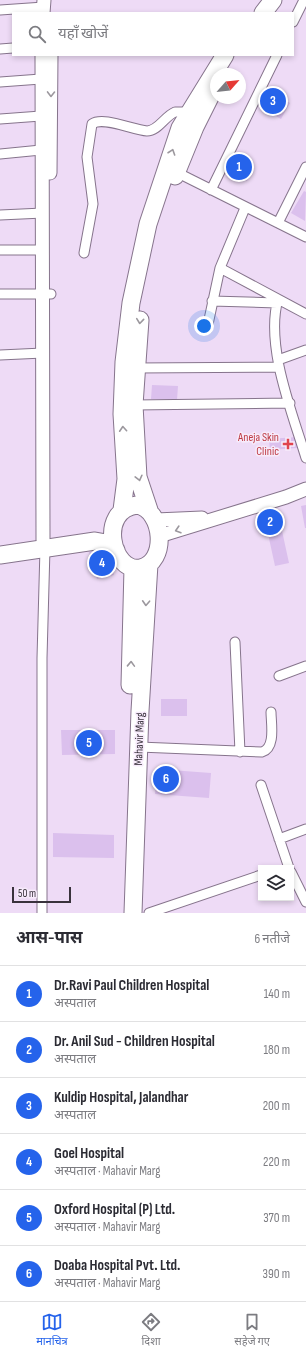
<!DOCTYPE html>
<html lang="hi">
<head>
<meta charset="utf-8">
<style>
	body { margin:0; font-family:"Sofia Sans Condensed","Noto Sans Devanagari",sans-serif; background:#f7f7f7; color:#2b2b33 }
	.controls { position:absolute; right:12px; bottom:12px; display:grid; overflow:hidden; border-radius:0px; box-shadow:0 2px 6px #0003 }
	.controls button { width:36px; height:36px; display:grid; place-items:center; padding:0; border:0; border-bottom:1px solid #e1e1e2; background:#fff; color:#2b2b33; font:20px sans-serif }
	.compass { position:absolute; left:210px; top:68px; width:36px; height:36px; border-radius:50%; background:#fff; box-shadow:0 2px 6px #0003; rotate:63deg }
	.scale { position:absolute; left:12px; bottom:10px; width:59px; box-sizing:border-box; padding-left:4px; border:2px solid #39323c; border-top:0; font-size:11px; line-height:14px; white-space:nowrap; color:#39323c; -webkit-text-stroke:3px #f7ebfb; paint-order:stroke }
	.you { position:absolute; left:204px; top:326px; width:14px; height:14px; margin:-10px; border:3px solid #fff; border-radius:50%; background:#1a73e8; box-shadow:0 0 0 6px #1a73e833 }
	.badge { display:grid; place-items:center; width:26px; height:26px; border-radius:50%; background:#2563eb; color:#fff; font-size:13px; font-weight:700 }
	.pin { position:absolute; translate:-50% -50%; border:2px solid #fff; box-shadow:0 1px 4px #0006 }
	.list { margin:0; padding:0; list-style:none }
	h2 { display:flex; justify-content:space-between; align-items:center; height:52px; margin:0; padding:0 16px; font-size:17px }
	h2 small { font-size:13px; font-weight:400; color:#7c7c81 }
	.list li { display:grid; grid-template-columns:26px 1fr auto; gap:12px; align-items:center; box-sizing:border-box; height:56px; padding:0 16px; border-top:1px solid #e1e1e2 }
	.list b { display:block; font-size:15px; white-space:nowrap }
	.list p { margin:0; font-size:13px; white-space:nowrap; color:#7c7c81 }
	.list em { font-size:13px; font-style:normal; color:#7c7c81 }
	.icon { flex:none; width:22px; height:22px; fill:none; stroke:currentColor; stroke-width:2; stroke-linecap:round; stroke-linejoin:round }
	.map { position:relative; flex:none; width:306px; height:913px; overflow:hidden }
	.search { position:absolute; background:#fff; box-shadow:0 2px 6px #0003; left:12px; right:12px; top:12px; height:44px; display:flex; align-items:center; gap:10px; box-sizing:border-box; padding:0 14px; border-radius:0px; color:#7c7c81; font-size:15px }
	.sheet { height:388px; background:#fff }
	nav { display:flex; justify-content:space-around; align-items:center; box-sizing:border-box; height:56px; border-top:1px solid #e1e1e2; background:#fff; font-size:11px; color:#7c7c81 }
	nav a { display:grid; justify-items:center; gap:2px }
	nav .on { color:#2563eb }
	.map>svg:first-child { display:block }
	.building { fill:#dbc0ed }
	.lines { fill:none; stroke-linecap:round; stroke-linejoin:round }
	.street-casing { stroke:#86748c; stroke-width:11 }
	.secondary-casing { stroke:#86748c; stroke-width:15 }
	.highway-casing { stroke:#86748c; stroke-width:19 }
	.street { stroke:#fff; stroke-width:9 }
	.secondary { stroke:#fff; stroke-width:13 }
	.highway { stroke:#fff; stroke-width:17 }
	.oneway { stroke:#9c989e }
	.health-dot { fill:#e0444e; stroke:#f7ebfb; stroke-width:1.5 }
	.labels { text-anchor:middle; stroke-width:3; stroke-linejoin:round; paint-order:stroke }
	.health-label { font-size:12px; fill:#be3a42; stroke:#f7ebfb; text-anchor:end }
	.street-label { font-size:12px; fill:#39323c; stroke:#f7ebfb }
</style>
</head>
<body>
<div class="map">
<svg width="306" height="913" viewBox="0 0 306 913">
	<rect width="100%" height="100%" fill="#eedbf6"/>
	<!-- building -->
	<path class="building" d="M269 91 290 103 281 119 260 107Z
		M236 160 253 169 247 181 230 172Z
		M304 191 306 192 305 221 291 213Z
		M152 385 178 386 177 400 151 399Z
		M297 437V448L270 450 269 439Z
		M306 505V528H305L301 506Z
		M279 517 289 563 275 566 265 520Z
		M106 547 114 575 97 579 89 552Z
		M161 699H187V716H161Z
		M61 730H115V754L62 755Z
		M157 769 211 773 209 798 155 794Z
		M53 833 114 835V858L53 857Z"/>
	<g class="lines">
		<!-- street casing -->
		<g class="street-casing">
			<path id="street" d="M0 10 44 7
				M293 22 304 0
				M0 49 13 48
				M0 82 41 79
				M0 119 41 116
				M0 154 41 150
				M176 172 306 237
				M211 190 277 55
				M0 215 43 213
				M278 223 306 167
				M0 250H43
				M84 253 93 204 87 157 92 124C103 116 133 130 147 131 158 131 165 116 175 112H188
				M220 268 306 314
				M0 294H51
				M278 299C265 346 292 412 306 458
				M212 301 277 303
				M207 329 220 268 245 208
				M0 355 43 353
				M278 360 306 350
				M136 368 279 367
				M134 405 290 403
				M235 642 240 752
				M279 676 306 666
				M139 747 262 752C276 748 271 723 271 712
				M261 785 289 868
				M279 839 306 829
				M291 872 306 902
				M42 913V658L45 548
				M149 913 261 875"/>
		</g>
		<!-- secondary casing -->
		<g class="secondary-casing">
			<path id="secondary" d="M43 13 44 0
				M42 55 43 540
				M50 173 51 55
				M156 520 202 518
				M159 536 286 497 306 489"/>
		</g>
		<!-- highway casing -->
		<g class="highway-casing">
			<path id="highway" d="M263 13 273 0
				M175 176 195 127 211 95
				M140 320 134 405 138 477 149 510
				M137 505C164 510 168 563 140 568 112 573 97 510 137 505Z
				M122 510 126 479 122 414 124 362 131 303 148 224 180 128 225 55
				M0 555 95 541 106 543 116 550
				M130 685 133 568
				M133 913 140 711 149 564"/>
		</g>
		<!-- street -->
		<use href="#street" class="street"/>
		<!-- secondary -->
		<use href="#secondary" class="secondary"/>
		<!-- highway -->
		<use href="#highway" class="highway"/>
	</g>
	<!-- one-way arrows -->
	<defs><path id="oneway-chevron" d="M-2-3.5L2.5 0L-2 3.5" fill="none" stroke-width="1.6" stroke-linecap="round" stroke-linejoin="round"/></defs>
	<g class="oneway">
		<use href="#oneway-chevron" transform="translate(51 94) rotate(91)"/>
		<use href="#oneway-chevron" transform="translate(172 152) rotate(-71)"/>
		<use href="#oneway-chevron" transform="translate(140 321) rotate(96)"/>
		<use href="#oneway-chevron" transform="translate(123 429) rotate(-94)"/>
		<use href="#oneway-chevron" transform="translate(139 478) rotate(76)"/>
		<use href="#oneway-chevron" transform="translate(178 530) rotate(163)"/>
		<use href="#oneway-chevron" transform="translate(146 603) rotate(93)"/>
		<use href="#oneway-chevron" transform="translate(131 664) rotate(-88)"/>
	</g>
	<!-- markers -->
	<path class="health-dot" d="M286 438h4v4h4v4h-4v4h-4v-4h-4v-4h4z"/>
	<g class="labels">
		<!-- health labels -->
		<g class="health-label">
			<text x="279" y="441">Aneja Skin<tspan x="279" dy="14">Clinic</tspan></text>
		</g>
		<!-- street labels -->
		<g class="street-label">
			<text transform="translate(139 739) rotate(-88)" y="4">Mahavir Marg</text>
		</g>
	</g>
</svg>
<div class="controls">
<button><svg class="icon" aria-label="layers" viewBox="0 0 24 24"><path d="M12 4l9 5-9 5-9-5zM3 14l9 5 9-5"/></svg></button>
</div>
<svg class="compass" viewBox="-18 -18 36 36"><path d="M0-13l5 13h-10z" fill="#e53935"/><path d="M0 13l5-13h-10z" fill="#7c7c81"/></svg>
<div class="scale">50 m</div>
<div class="you"></div>
<div class="pin badge" style="left:239px;top:167px">1</div>
<div class="pin badge" style="left:270px;top:522px">2</div>
<div class="pin badge" style="left:273px;top:101px">3</div>
<div class="pin badge" style="left:102px;top:563px">4</div>
<div class="pin badge" style="left:89px;top:743px">5</div>
<div class="pin badge" style="left:166px;top:779px">6</div>
<div class="search"><svg class="icon" aria-label="search" viewBox="0 0 24 24"><circle cx="10" cy="10" r="6"/><path d="M15 15l6 6"/></svg>यहाँ खोजें</div>
</div>
<section class="sheet">
<h2>आस-पास<small>6 नतीजे</small></h2>
<ul class="list">
<li><span class="badge">1</span><div><b>Dr.Ravi Paul Children Hospital</b><p>अस्पताल</p></div><em>140 m</em></li>
<li><span class="badge">2</span><div><b>Dr. Anil Sud - Children Hospital</b><p>अस्पताल</p></div><em>180 m</em></li>
<li><span class="badge">3</span><div><b>Kuldip Hospital, Jalandhar</b><p>अस्पताल</p></div><em>200 m</em></li>
<li><span class="badge">4</span><div><b>Goel Hospital</b><p>अस्पताल · Mahavir Marg</p></div><em>220 m</em></li>
<li><span class="badge">5</span><div><b>Oxford Hospital (P) Ltd.</b><p>अस्पताल · Mahavir Marg</p></div><em>370 m</em></li>
<li><span class="badge">6</span><div><b>Doaba Hospital Pvt. Ltd.</b><p>अस्पताल · Mahavir Marg</p></div><em>390 m</em></li>
</ul>
</section>
<nav>
<a class="on"><svg class="icon" aria-label="map" viewBox="0 0 24 24"><path d="M3 6l6-2 6 2 6-2v14l-6 2-6-2-6 2zM9 4v14M15 6v14"/></svg>मानचित्र</a>
<a><svg class="icon" aria-label="directions" viewBox="0 0 24 24"><path d="M12 3l9 9-9 9-9-9zM9 14v-3h6M13 9l2 2-2 2"/></svg>दिशा</a>
<a><svg class="icon" aria-label="saved" viewBox="0 0 24 24"><path d="M7 4h10v16l-5-4-5 4z"/></svg>सहेजे गए</a>
</nav>
</body>
</html>
